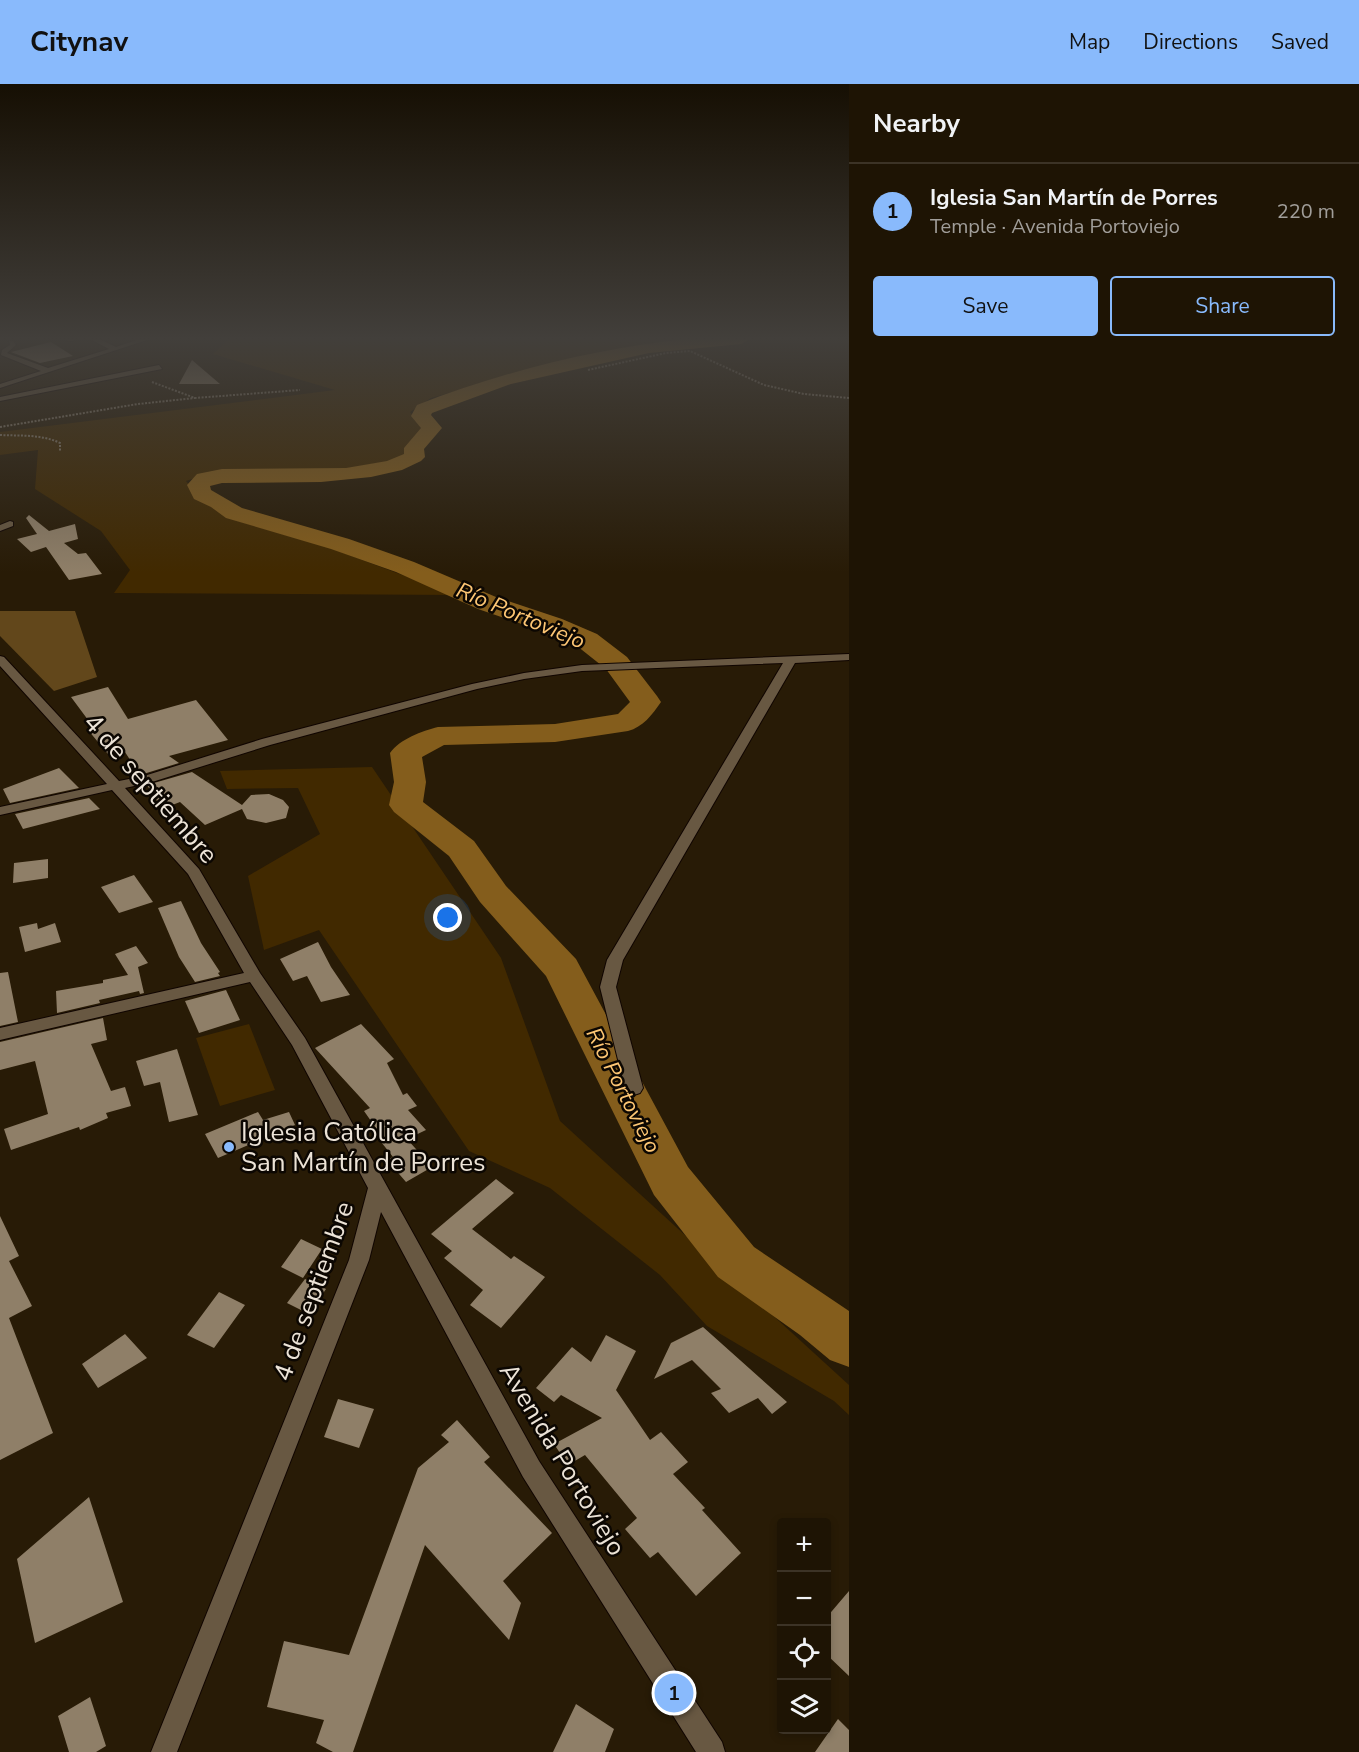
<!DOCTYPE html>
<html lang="en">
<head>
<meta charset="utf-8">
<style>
	body { margin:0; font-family:"Nunito Sans",sans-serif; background:#2b2113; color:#f1f3f6 }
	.controls { position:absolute; right:18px; bottom:18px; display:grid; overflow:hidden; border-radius:6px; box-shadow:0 3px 9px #0003 }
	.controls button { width:54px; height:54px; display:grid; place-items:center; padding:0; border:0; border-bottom:2px solid #3c3326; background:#1e1404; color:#f1f3f6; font:30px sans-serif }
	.you { position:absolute; left:448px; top:834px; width:21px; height:21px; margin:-15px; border:4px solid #fff; border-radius:50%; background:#1a73e8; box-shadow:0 0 0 9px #1a73e833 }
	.badge { display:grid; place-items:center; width:39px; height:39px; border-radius:50%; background:#89bafc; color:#111; font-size:20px; font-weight:700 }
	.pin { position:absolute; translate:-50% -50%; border:3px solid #fff; box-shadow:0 2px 6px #0006 }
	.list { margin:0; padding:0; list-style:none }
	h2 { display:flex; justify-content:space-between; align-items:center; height:78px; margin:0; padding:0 24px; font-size:26px }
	h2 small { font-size:20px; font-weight:400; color:#a19e9a }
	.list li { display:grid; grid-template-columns:39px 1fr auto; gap:18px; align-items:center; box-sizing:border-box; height:96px; padding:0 24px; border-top:2px solid #3c3326 }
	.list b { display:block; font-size:22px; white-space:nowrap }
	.list p { margin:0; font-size:20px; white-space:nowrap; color:#a19e9a }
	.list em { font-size:20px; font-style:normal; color:#a19e9a }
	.actions { display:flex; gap:12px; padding:18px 24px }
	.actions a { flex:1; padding:14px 0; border:2px solid #89bafc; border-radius:6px; text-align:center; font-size:21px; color:#89bafc }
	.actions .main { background:#89bafc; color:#111 }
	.icon { flex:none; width:33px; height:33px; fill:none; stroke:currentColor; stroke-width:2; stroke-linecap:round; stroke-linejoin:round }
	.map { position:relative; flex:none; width:849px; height:1668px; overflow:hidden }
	header { display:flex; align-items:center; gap:36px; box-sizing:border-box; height:84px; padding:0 30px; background:#89bafc; color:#111 }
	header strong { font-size:28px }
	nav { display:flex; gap:33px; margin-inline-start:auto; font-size:21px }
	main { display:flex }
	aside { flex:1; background:#1e1404 }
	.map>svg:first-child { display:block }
	.green { fill:#412900 }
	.forest { fill:#62471b }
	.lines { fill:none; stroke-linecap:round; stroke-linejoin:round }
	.river { fill:#845d1c; fill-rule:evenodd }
	.building { fill:#8f7f68 }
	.minor-casing { stroke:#100500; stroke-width:2 }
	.path { stroke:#8c8171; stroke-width:2; stroke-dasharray:2 1.5; stroke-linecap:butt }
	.minor { fill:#685842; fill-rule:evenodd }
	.poi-dot { fill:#89bafc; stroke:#0c0702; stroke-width:2 }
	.labels { text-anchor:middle; stroke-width:5; stroke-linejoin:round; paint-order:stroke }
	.water-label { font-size:22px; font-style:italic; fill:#fdc674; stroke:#0c0702 }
	.near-street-label { font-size:26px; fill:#ece3d7; stroke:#0c0702 }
	.near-poi-label { font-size:26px; fill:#ece3d7; stroke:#0c0702; text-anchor:start }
</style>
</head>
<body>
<header>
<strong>Citynav</strong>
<nav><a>Map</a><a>Directions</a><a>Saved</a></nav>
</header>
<main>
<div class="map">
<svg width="849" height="1668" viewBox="0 0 849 1668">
	<rect width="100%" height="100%" fill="#281b06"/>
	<!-- green -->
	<path class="green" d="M229 255H713L657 260 506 293 431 314 410 328 423 344 401 375 349 384 211 389 186 397 202 417 238 437 330 464 456 511 114 509 130 486 101 447 35 405 38 366 0 371V348L335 306 213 270Z
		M372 683 501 874 560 1037 849 1301V1331L834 1317 707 1242 660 1191 550 1104 469 1067 319 846 264 866 248 792 320 750 298 704 227 705 220 687Z
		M249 940 275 1006 220 1022 196 954Z"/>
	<!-- forest -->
	<path class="forest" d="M0 527H75L97 593 54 607 0 552Z"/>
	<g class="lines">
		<!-- river -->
		<path class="river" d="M687 255H749L741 260 649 269 511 300 432 329 431 331 442 344 424 365 425 373 421 377 402 386 371 393 321 398 222 399 210 402 211 406 242 424 349 455 414 478 496 513 562 535 597 550 627 573 657 612 661 618C652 631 643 643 628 647L555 658 444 661 422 673 426 698 423 718 474 757 506 802 576 875 688 1083 754 1163 849 1227V1283L830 1276 800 1251 718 1193 654 1111 546 892 480 818 449 772 394 728 389 721 394 698 390 669C400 655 422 647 438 643L555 640 618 630 630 618 606 585 577 562 542 547 478 525 396 488 331 465 226 434 211 423 194 415 187 401 197 390 222 385 346 384 387 377 404 370V364L421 344 411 332 417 321C501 288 597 264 687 255Z"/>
	</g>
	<!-- building -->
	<path class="building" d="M51 258 73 272 40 279 11 268Z
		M192 276 220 300H179Z
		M29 431 49 447 75 440 78 455 64 459 78 470 86 469 102 490 69 496 46 463 31 468 17 455 37 450 26 434Z
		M108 603 128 635 196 616 228 656 169 672 179 679 140 691 123 665 108 670 88 646 94 644 71 613Z
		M59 684 79 704 10 719 3 705Z
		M192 688 242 721 251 711 269 710 283 716 289 723 286 734 266 739 247 735 242 725 205 741 180 718 162 725 147 701Z
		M89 714 100 725 23 745 15 730Z
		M48 775V794L13 799 14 779Z
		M134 791 153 818 119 829 101 803Z
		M181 817 201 859 220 888 218 889 220 892 195 898 179 873 158 824Z
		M37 839 38 845 55 839 61 858 25 868 19 843Z
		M318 858 331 883 350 911 321 918 307 892 293 897 280 875Z
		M136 862 148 879 138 883 144 909 140 910 139 907 99 916 100 919 57 929 56 907 103 899V896L128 891 115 870Z
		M8 888 18 938 0 942V889Z
		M226 906 240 936 199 949 185 917Z
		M103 934 107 956 91 960 111 1007 125 1003 131 1022 106 1029 108 1034 80 1046 79 1043 11 1066 4 1045 48 1030 35 977 0 986V958Z
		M361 940 394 975 387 979 403 1011 407 1009 417 1022 408 1026 426 1046 407 1055 432 1083 406 1098 387 1076 393 1073 374 1049 378 1047 364 1027 370 1024 315 964Z
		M177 965 198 1031 169 1038 160 998 144 1002 136 977Z
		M258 1028 263 1036 289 1028 295 1041 218 1074 205 1050Z
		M496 1095 514 1109 472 1145 511 1175 514 1172 545 1193 501 1244 470 1221 483 1206 444 1174 452 1167 431 1150Z
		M0 1132 19 1172 9 1177 32 1222 9 1234 53 1349 0 1376Z
		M301 1155 322 1165 303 1194 281 1183Z
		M305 1195 326 1205 309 1230 287 1219Z
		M219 1208 245 1221 214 1264 187 1251Z
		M703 1243 787 1318 772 1330 758 1314 729 1329 711 1309 721 1305 692 1276 654 1295 671 1259Z
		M125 1250 147 1274 98 1304 82 1280Z
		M606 1251 636 1267 616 1306 650 1356 661 1348 688 1378 673 1390 705 1424 702 1426 741 1469 696 1512 658 1468 650 1474 625 1445 637 1434 585 1371 568 1381 554 1360 602 1334 561 1311 554 1318 536 1304 572 1263 591 1278Z
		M338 1315 374 1325 359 1364 324 1353Z
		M457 1336 490 1373 484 1378 552 1449 503 1497 521 1519 509 1556 425 1461 353 1668H333L316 1659 324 1636 267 1623 284 1557 349 1571 418 1384 449 1358 441 1351Z
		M89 1413 123 1518 35 1559 17 1475Z
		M849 1507V1592L826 1570V1534Z
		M90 1613 106 1662 96 1668H69L58 1632Z
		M576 1620 614 1645 605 1668H553Z
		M838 1635 849 1646V1668H815Z"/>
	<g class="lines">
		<!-- minor casing -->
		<g class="minor-casing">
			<path id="minor" d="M49 255H76L73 257Z
				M90 255H99L116 263 139 255H150L0 304V300L41 287 1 271 2 266 10 261 9 257H13L16 261 7 269 48 284 109 265Z
				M159 281 162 285 0 317V313Z
				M10 437 13 438V442L0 447V441Z
				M849 570V576L795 579 623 876 616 903 643 1004 640 1009 634 1011 628 1009 625 1004 600 903 607 876 783 579 582 587 524 595 477 605 270 661 152 698 125 704 199 785 260 889 305 954 539 1377 722 1658 725 1668H696L523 1393 381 1128 369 1176 177 1668H151L349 1176 368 1104 292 961 250 898 0 956V944L244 889 188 790 112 706 0 731V723L107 700 0 582V572L4 573 119 697 144 692 262 655 472 600 524 589 582 581Z"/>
		</g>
		<!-- path -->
		<path class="path" d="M588 286 666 269 690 267 764 301 804 310 849 314
			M152 298 195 314 300 306
			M0 343 138 320 195 314
			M0 351C20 352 41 350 60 359V368"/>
		<!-- minor -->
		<use href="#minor" class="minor"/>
	</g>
	<!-- sky -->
	<linearGradient id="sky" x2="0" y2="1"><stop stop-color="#160f03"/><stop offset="0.52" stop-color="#423f3b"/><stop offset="1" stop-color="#423f3b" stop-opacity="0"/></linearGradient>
	<rect width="849" height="489" fill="url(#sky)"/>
	<!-- markers -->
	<circle class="poi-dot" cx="229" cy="1063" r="6"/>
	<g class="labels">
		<!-- water labels -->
		<g class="water-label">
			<text transform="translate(521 531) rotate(23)" y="8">Río Portoviejo</text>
			<text transform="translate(624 1006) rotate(63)" y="8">Río Portoviejo</text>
		</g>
		<!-- near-street labels -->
		<g class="near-street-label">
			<text transform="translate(151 704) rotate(49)" y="9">4 de septiembre</text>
			<text transform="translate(313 1207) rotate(-70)" y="9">4 de septiembre</text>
			<text transform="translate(563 1375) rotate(59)" y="9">Avenida Portoviejo</text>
		</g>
		<!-- near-poi labels -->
		<g class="near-poi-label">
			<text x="241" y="1057">Iglesia Católica<tspan x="241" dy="30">San Martín de Porres</tspan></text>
		</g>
	</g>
</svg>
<div class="controls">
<button>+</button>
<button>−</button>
<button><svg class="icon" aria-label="locate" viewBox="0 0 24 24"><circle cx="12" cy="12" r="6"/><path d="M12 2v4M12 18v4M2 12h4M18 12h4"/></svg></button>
<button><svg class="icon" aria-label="layers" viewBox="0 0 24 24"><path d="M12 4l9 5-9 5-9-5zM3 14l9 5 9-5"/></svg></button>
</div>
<div class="you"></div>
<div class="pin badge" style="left:674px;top:1609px">1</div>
</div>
<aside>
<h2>Nearby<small></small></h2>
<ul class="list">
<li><span class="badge">1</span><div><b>Iglesia San Martín de Porres</b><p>Temple · Avenida Portoviejo</p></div><em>220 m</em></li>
</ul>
<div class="actions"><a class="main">Save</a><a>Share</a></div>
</aside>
</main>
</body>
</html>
